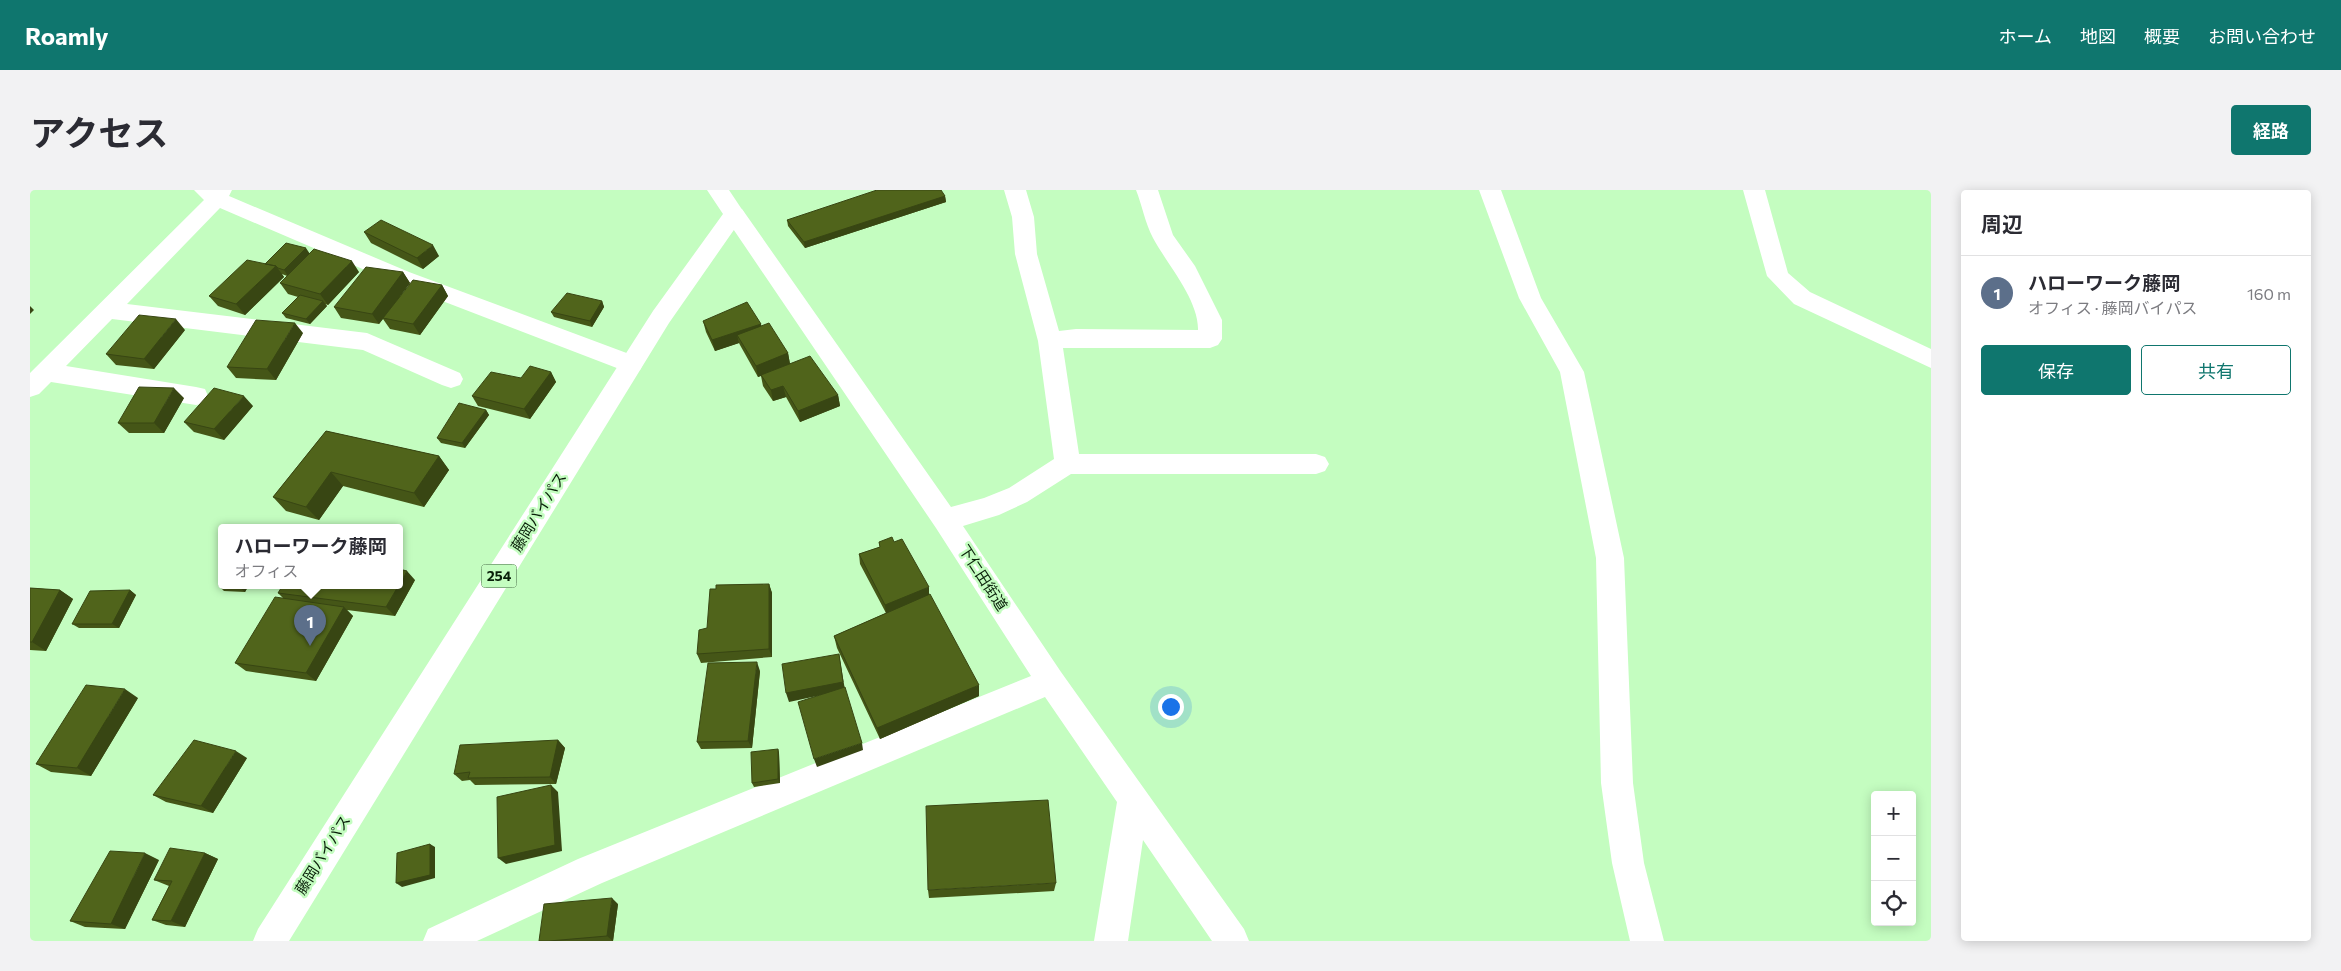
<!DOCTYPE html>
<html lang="ja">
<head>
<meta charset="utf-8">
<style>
	body { margin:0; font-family:Commissioner,"Noto Sans JP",sans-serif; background:#f2f2f3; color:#2b2b33 }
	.controls { position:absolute; right:15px; bottom:15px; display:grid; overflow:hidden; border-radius:5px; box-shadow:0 2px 12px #0003 }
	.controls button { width:45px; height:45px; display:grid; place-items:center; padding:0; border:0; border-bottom:1px solid #e1e1e2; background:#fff; color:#2b2b33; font:25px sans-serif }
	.you { position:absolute; left:1140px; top:516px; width:18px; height:18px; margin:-12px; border:4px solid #fff; border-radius:50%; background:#1a73e8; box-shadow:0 0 0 8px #1a73e833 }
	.badge { display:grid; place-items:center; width:32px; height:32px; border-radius:50%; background:#0f766e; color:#fff; font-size:16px; font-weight:700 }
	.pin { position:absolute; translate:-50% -41px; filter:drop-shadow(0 1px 2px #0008) }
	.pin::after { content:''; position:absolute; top:26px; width:18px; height:15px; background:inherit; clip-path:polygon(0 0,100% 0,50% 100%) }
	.popup { position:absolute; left:188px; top:334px; width:185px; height:65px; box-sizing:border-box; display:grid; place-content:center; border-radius:5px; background:#fff; filter:drop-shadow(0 1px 4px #0005); font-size:16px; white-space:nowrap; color:#7c7c81 }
	.popup b { font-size:19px; color:#2b2b33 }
	.popup::after { content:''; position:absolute; left:50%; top:100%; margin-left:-10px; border:10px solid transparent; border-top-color:#fff }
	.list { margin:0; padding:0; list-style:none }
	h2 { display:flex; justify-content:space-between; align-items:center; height:65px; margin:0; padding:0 20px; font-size:21px }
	h2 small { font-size:16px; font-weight:400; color:#7c7c81 }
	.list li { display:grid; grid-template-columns:32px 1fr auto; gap:15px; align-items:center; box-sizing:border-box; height:75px; padding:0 20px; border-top:1px solid #e1e1e2 }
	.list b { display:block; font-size:19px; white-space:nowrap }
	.list p { margin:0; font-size:16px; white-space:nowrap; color:#7c7c81 }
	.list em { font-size:16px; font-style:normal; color:#7c7c81 }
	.actions { display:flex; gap:10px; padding:15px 20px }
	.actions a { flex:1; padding:11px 0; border:1px solid #0f766e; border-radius:5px; text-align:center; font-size:18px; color:#0f766e }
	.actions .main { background:#0f766e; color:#fff }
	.icon { flex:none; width:28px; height:28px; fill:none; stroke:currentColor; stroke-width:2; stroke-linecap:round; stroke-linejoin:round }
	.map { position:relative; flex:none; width:1901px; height:751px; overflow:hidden; border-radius:5px }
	header { display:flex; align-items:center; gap:30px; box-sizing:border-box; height:70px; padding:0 25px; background:#0f766e; color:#fff }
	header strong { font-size:24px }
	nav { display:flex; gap:28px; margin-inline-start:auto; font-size:18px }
	.intro { display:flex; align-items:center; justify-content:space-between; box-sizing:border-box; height:120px; padding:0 30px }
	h1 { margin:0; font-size:35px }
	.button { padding:12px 22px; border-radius:5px; background:#0f766e; color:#fff; font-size:18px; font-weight:700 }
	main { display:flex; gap:30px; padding:0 30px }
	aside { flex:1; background:#fff; border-radius:5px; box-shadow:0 2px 12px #0003 }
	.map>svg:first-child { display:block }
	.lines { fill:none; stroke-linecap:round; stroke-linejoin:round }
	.minor { fill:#fff; fill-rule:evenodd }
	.highway { fill:#fff; fill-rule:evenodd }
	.wall { fill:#455617 }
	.shaded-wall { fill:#384613 }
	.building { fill:#50641b; stroke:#384613 }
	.labels { text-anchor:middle; stroke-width:5; stroke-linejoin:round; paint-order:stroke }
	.shield { fill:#c4fdc0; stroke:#416240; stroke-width:1 }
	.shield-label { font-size:14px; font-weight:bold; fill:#091f09 }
	.street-label { font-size:15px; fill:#091f09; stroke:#c4fdc0 }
</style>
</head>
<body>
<header>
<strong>Roamly</strong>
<nav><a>ホーム</a><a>地図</a><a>概要</a><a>お問い合わせ</a></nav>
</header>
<div class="intro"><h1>アクセス</h1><a class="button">経路</a></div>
<main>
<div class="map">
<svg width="1901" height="751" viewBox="0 0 1901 751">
	<rect width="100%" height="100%" fill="#c4fdc0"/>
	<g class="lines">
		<!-- minor -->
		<path class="minor" d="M164 0H202L199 6 379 82 610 168 613 174 610 180 601 183 592 180 363 92 190 18 97 114 337 143 430 183 433 189 430 195 421 198 412 195 333 160 82 129 36 176 166 197 175 199 178 206 175 213 166 215 21 192 9 204 0 207V183L174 10Z
			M974 0H996L1004 27 1007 64 1029 141 1046 139 1168 140C1169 110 1137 74 1123 48 1115 33 1112 15 1106 0H1128L1143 45 1165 76 1192 130V149L1188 155 1180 158H1033L1049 264H1286L1295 267 1299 274 1295 281 1286 284H1041L997 312 969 325 933 336 1031 482 1214 739 1219 751H1182L1113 650 1098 751H1064L1087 612 1015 507 572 693 447 751H393L398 739 548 669 1001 486 906 338 693 24 696 19 704 17 712 19 921 317 954 308 979 298 1024 269 1008 151 985 64 982 27Z
			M1449 0H1471L1511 108 1554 182 1594 368 1603 593 1614 673 1634 751H1600L1582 673 1571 593 1566 368 1530 182 1489 108Z
			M1713 0H1735L1758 83 1780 102 1901 159V178L1764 114 1737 86Z"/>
		<!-- highway -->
		<path class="highway" d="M677 0H699L715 24 639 133 259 751H223L228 739 623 121 693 24Z"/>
	</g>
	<!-- wall -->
	<path class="wall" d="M915 6 916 12 775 58 758 36 757 30Z
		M334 42 409 66 393 79 341 53Z
		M280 63 329 82 298 115 295 114 297 116 280 134 256 128 252 123 268 107 258 104 250 93 257 86 252 84 254 87 215 125 188 116 179 106 235 74Z
		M373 82 380 93 370 106 412 95 418 106 390 145 360 139 353 129 349 134 311 128 304 117Z
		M572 111 574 117 562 137 524 127 521 122Z
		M673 131 731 134V136L758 163 760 174 808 205 810 216 770 232 756 207 743 211 733 196 731 186 728 187 710 155 709 153 685 161 676 142Z
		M155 140 124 179 86 175 76 164Z
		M273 143 246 190 206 188 197 177Z
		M521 182 526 192 500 229 448 216 442 206Z
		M154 208 134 243H99L88 233Z
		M223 216 194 250 164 242 154 232Z
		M456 220 459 225 435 258 411 253 407 248Z
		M296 241 409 266 419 280 394 317 313 296 289 330 256 321 243 307Z
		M849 352H864L899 405 949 506 850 549 807 458 804 446 856 423 830 374 829 364 850 357Z
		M385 390 365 426 317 420 323 426 286 491 216 481 205 473 253 408 248 403Z
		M739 394 742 403V467L671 473 667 464 677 438Z
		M191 395H219L215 402 194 401 189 396Z
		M0 398 30 400 43 409 16 461 0 460Z
		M100 400 106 405 89 438H49L42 434Z
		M730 481 722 558 671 559 667 552Z
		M108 508 61 586 21 582 6 574Z
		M528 550 535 558 526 594 445 595 440 590 432 591 424 584Z
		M748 559 749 563 750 593 724 597 722 593Z
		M217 568 183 623 136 612 123 605Z
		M175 663 188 669 155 737 136 735 122 730 139 696 124 690Z
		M129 670 95 739 55 737 40 731Z
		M1026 693 1024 701 899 708 898 700Z
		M588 714 583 751H509Z"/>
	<!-- shaded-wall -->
	<path class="shaded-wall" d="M915 6 916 12 775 58 774 52Z
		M403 55 409 66 393 79 387 68Z
		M276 58 280 64 258 86 254 80Z
		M322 71 329 82 298 115 290 104Z
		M246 76 254 87 215 125 206 114Z
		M373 82 380 93 349 134 342 124Z
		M412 95 418 106 390 145 383 134Z
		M293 111 297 116 280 134 276 129Z
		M572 111 574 117 562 137 560 131Z
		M0 116 4 120 0 124Z
		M146 129 155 140 124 179 114 169Z
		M265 133 273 143 246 190 237 179Z
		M731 134 733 145H707L709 153 685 161 682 150Z
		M758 163 760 174 728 187 726 176Z
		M521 182 526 192 500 229 494 219Z
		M753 196 756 207 743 211 741 200Z
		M144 198 154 208 134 243 124 233Z
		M808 205 810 216 770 232 768 221Z
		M214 206 223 216 194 250 184 239Z
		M456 220 459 225 435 258 432 253Z
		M409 266 419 280 394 317 384 303Z
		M301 282 313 296 289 330 276 317Z
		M377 381 385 390 365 426 356 417Z
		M739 394 742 403V467L739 459Z
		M211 395H219L215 402 209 397Z
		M899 397V407L856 424 855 415Z
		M30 400 43 409 16 461 2 452Z
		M100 400 106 405 89 438 82 434Z
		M314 417 323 426 286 491 276 483Z
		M809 464 815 500 759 512 756 503Z
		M727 472 730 481 722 558 718 551Z
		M949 495V506L850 549 847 538Z
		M95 499 108 508 61 586 47 578Z
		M528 550 535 558 526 594 520 587Z
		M832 553 833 560 787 577 784 569Z
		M748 559 749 563 750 593 748 589Z
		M206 561 217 568 183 623 171 616Z
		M521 595 528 602 532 661 476 674 468 668Z
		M400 654 405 657V688L372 697 366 693Z
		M115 663 129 670 95 739 81 734Z
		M175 663 188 669 155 737 141 731Z
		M582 708 588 714 583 751 577 746Z"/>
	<!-- building -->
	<path class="building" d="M847 0H911L915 6 774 52 757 30Z
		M351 30 403 55 387 68 334 42Z
		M256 53 276 58 254 80 248 78 246 76 235 74Z
		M284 59 322 71 290 104 250 93Z
		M217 70 246 76 206 114 179 106Z
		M336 77 373 82 342 124 304 117Z
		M383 90 412 95 383 134 353 128Z
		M537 103 572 111 560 131 521 122Z
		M270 105 293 111 276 129 252 123Z
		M717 112 731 134 682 150 673 131Z
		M109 125 146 129 114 169 76 164Z
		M226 130 265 133 237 179 197 177Z
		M739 133 758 163 726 176 707 145Z
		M780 166 808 205 768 221 753 196 741 200 731 185Z
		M500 176 521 182 494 219 442 206 461 182 491 188Z
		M109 197 144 198 124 233H88Z
		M184 198 214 206 184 239 154 232Z
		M429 213 456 220 432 253 407 248Z
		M296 241 409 266 384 303 301 282 276 317 243 307Z
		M862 347 864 352 872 349 899 397 855 415 829 364 850 357 849 352Z
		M369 379 377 381 356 417 248 403 253 395H369Z
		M191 391V395H211L209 397 189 396Z
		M739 394V459L667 464 669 440 677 438 680 399H686V395Z
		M0 398 30 400 2 452H0Z
		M100 400 82 434H42L60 401Z
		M900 404 949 495 847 538 804 446Z
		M245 407 314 417 276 483 205 473Z
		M809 464 813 492 756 503 752 474Z
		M727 472 718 551 667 552 678 473Z
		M56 495 95 499 47 578 6 574Z
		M815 497 832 553 784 569 768 512Z
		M164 550 206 561 171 616 123 605Z
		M528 550 520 587 438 588 440 582 424 584 430 555Z
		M748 559V589L722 593 721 562Z
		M521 595 525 655 468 668 467 607Z
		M1018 610 1026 693 898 700 896 616Z
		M400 654V685L366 693 367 663Z
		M140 658 175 663 141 731 122 730 142 691 124 690Z
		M80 661 115 663 81 734 40 731Z
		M582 708 577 746 519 751H509L514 714Z"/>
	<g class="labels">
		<!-- shield labels -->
		<rect class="shield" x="451.5" y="374.5" width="35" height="23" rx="4"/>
		<g class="shield-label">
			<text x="469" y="391">254</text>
		</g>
		<!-- street labels -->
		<g class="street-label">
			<text transform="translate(509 322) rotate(-58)" y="5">藤岡バイパス</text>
			<text transform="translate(953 388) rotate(57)" y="5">下仁田街道</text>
			<text transform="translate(293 665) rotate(-58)" y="5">藤岡バイパス</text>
		</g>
	</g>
</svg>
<div class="controls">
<button>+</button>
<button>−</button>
<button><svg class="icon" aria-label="locate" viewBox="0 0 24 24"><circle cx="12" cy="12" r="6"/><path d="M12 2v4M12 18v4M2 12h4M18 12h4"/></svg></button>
</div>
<div class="you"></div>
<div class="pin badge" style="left:280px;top:456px;background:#5c6f8a">1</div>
<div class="popup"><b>ハローワーク藤岡</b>オフィス</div>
</div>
<aside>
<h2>周辺<small></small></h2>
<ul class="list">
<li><span class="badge" style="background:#5c6f8a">1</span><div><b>ハローワーク藤岡</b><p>オフィス · 藤岡バイパス</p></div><em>160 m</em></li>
</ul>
<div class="actions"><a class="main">保存</a><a>共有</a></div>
</aside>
</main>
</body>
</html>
